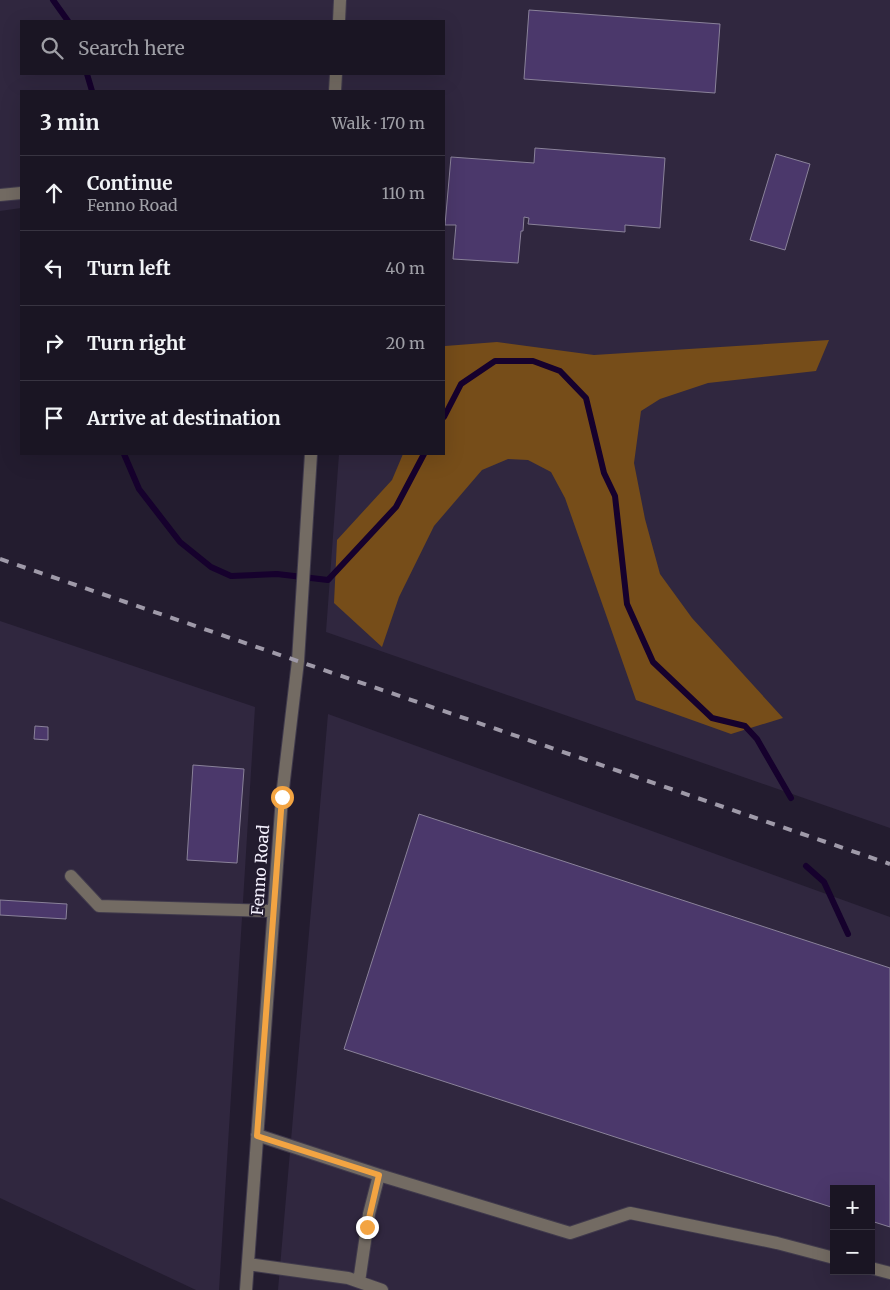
<!DOCTYPE html>
<html lang="en">
<head>
<meta charset="utf-8">
<style>
	body { margin:0; font-family:Merriweather,serif; background:#231e2b; color:#f1f3f6 }
	.controls { position:absolute; right:15px; bottom:15px; display:grid; overflow:hidden; border-radius:0px; box-shadow:0 5px 20px #0002 }
	.controls button { width:45px; height:45px; display:grid; place-items:center; padding:0; border:0; border-bottom:1px solid #383441; background:#1a1523; color:#f1f3f6; font:25px sans-serif }
	.stop { position:absolute; width:15px; height:15px; margin:-11px; border:4px solid #f3a442; border-radius:50%; background:#fff }
	.stop.end { background:#f3a442; border-color:#fff; box-shadow:0 1px 5px #0008 }
	.list { margin:0; padding:0; list-style:none }
	h2 { display:flex; justify-content:space-between; align-items:center; height:65px; margin:0; padding:0 20px; font-size:21px }
	h2 small { font-size:16px; font-weight:400; color:#9f9fa6 }
	.list li { display:grid; grid-template-columns:32px 1fr auto; gap:15px; align-items:center; box-sizing:border-box; height:75px; padding:0 20px; border-top:1px solid #383441 }
	.list b { display:block; font-size:19px; white-space:nowrap }
	.list p { margin:0; font-size:16px; white-space:nowrap; color:#9f9fa6 }
	.list em { font-size:16px; font-style:normal; color:#9f9fa6 }
	.icon { flex:none; width:28px; height:28px; fill:none; stroke:currentColor; stroke-width:2; stroke-linecap:round; stroke-linejoin:round }
	.map { position:relative; flex:none; width:890px; height:1290px; overflow:hidden }
	.search { position:absolute; background:#1a1523; box-shadow:0 5px 20px #0002; left:20px; top:20px; width:425px; height:55px; display:flex; align-items:center; gap:12px; box-sizing:border-box; padding:0 18px; border-radius:0px; color:#9f9fa6; font-size:19px }
	.panel { position:absolute; background:#1a1523; box-shadow:0 5px 20px #0002; left:20px; top:90px; width:425px; height:365px; border-radius:0px }
	.map>svg:first-child { display:block }
	.built { fill:#30273f; fill-rule:evenodd }
	.forest { fill:#764d19 }
	.lines { fill:none; stroke-linecap:round; stroke-linejoin:round }
	.stream { stroke:#16012d; stroke-width:6 }
	.building { fill:#4b386b; stroke:#8a829a }
	.minor-casing { stroke:#403a4c; stroke-width:14 }
	.minor { stroke:#736b63; stroke-width:12 }
	.rail { stroke:#9f9aa9; stroke-width:4; stroke-dasharray:9 9; stroke-linecap:butt }
	.route { stroke:#f3a442; stroke-width:6 }
	.labels { text-anchor:middle; stroke-width:4; stroke-linejoin:round; paint-order:stroke }
	.street-label { font-size:16px; fill:#f4f0fd; stroke:#231c2f }
</style>
</head>
<body>
<div class="map">
<svg width="890" height="1290" viewBox="0 0 890 1290">
	<rect width="100%" height="100%" fill="#231c2f"/>
	<!-- built -->
	<path class="built" d="M0 0H890V828L326 632 339 454H444V91H21V208L0 211ZM21 21H444V74H21Z
		M0 621 255 707 219 1290H196L0 1198Z
		M328 714 890 917V1290H278ZM834 1189H871V1271H834Z"/>
	<!-- forest -->
	<path class="forest" d="M829 340 816 371 708 383 660 399 641 411 634 463 645 519 660 574 692 618 783 718 731 734 636 700 565 498 551 472 528 460 508 459 482 470 434 526 399 597 382 647 334 603 337 540 392 480 403 454H444L445 346 497 342 594 355Z"/>
	<g class="lines">
		<!-- stream -->
		<path class="stream" d="M53 0 68 21
			M87 74 92 91
			M444 417 461 384 495 361H533L560 371 586 398 604 473 615 496 627 604 653 662 712 718 745 726 757 739 791 798
			M124 454 139 489 180 542 211 567 231 576 277 574 328 580 396 507 424 454
			M806 866 824 882 848 934"/>
	</g>
	<!-- building -->
	<path class="building" d="M529 10 720 24 715 93 524 79Z
		M535 148 665 158 660 228 625 225V232L528 224 529 218 524 217 523 231H521L518 263 453 259 456 225H445L451 157 534 163Z
		M776 154 810 164 785 250 750 240Z
		M35 726 48 727V740L34 739Z
		M193 765 244 769 237 863 187 860Z
		M419 814 890 968V1227L871 1221V1189H834V1208L344 1049Z
		M0 900 67 904 66 919 0 915Z"/>
	<g class="lines">
		<!-- minor casing -->
		<g class="minor-casing">
			<path id="minor" d="M339 21 340 0
				M335 91 336 74
				M0 195 21 193
				M71 876 99 906 273 911
				M257 1135 379 1175 570 1233 630 1213 777 1243 834 1258
				M248 1264 348 1278 382 1290
				M871 1268 890 1273
				M359 1282 369 1214 379 1175
				M246 1290 282 797 298 661 311 454"/>
		</g>
		<!-- minor -->
		<use href="#minor" class="minor"/>
		<!-- rail -->
		<path class="rail" d="M0 559 890 864"/>
	</g>
	<g class="lines">
		<!-- route -->
		<path class="route" d="M282 797 257 1136 379 1175 367 1227"/>
	</g>
	<g class="labels">
		<!-- street labels -->
		<g class="street-label">
			<text transform="translate(260 870) rotate(-86)" y="6">Fenno Road</text>
		</g>
	</g>
</svg>
<div class="controls">
<button>+</button>
<button>−</button>
</div>
<div class="stop" style="left:282px;top:797px"></div>
<div class="stop end" style="left:367px;top:1227px"></div>
<div class="search"><svg class="icon" aria-label="search" viewBox="0 0 24 24"><circle cx="10" cy="10" r="6"/><path d="M15 15l6 6"/></svg>Search here</div>
<section class="panel">
<h2>3 min<small>Walk · 170 m</small></h2>
<ul class="list">
<li><svg class="icon" aria-label="ahead" viewBox="0 0 24 24"><path d="M12 20V5M6 11l6-6 6 6"/></svg><div><b>Continue</b><p>Fenno Road</p></div><em>110 m</em></li>
<li><svg class="icon" aria-label="left" viewBox="0 0 24 24"><path d="M17 20v-9H6M10 6l-5 5 5 5"/></svg><div><b>Turn left</b></div><em>40 m</em></li>
<li><svg class="icon" aria-label="right" viewBox="0 0 24 24"><path d="M7 20v-9h11M14 6l5 5-5 5"/></svg><div><b>Turn right</b></div><em>20 m</em></li>
<li><svg class="icon" aria-label="arrive" viewBox="0 0 24 24"><path d="M6 21V4h12l-3 4 3 4H6"/></svg><div><b>Arrive at destination</b></div></li>
</ul>
</section>
</div>
</body>
</html>
